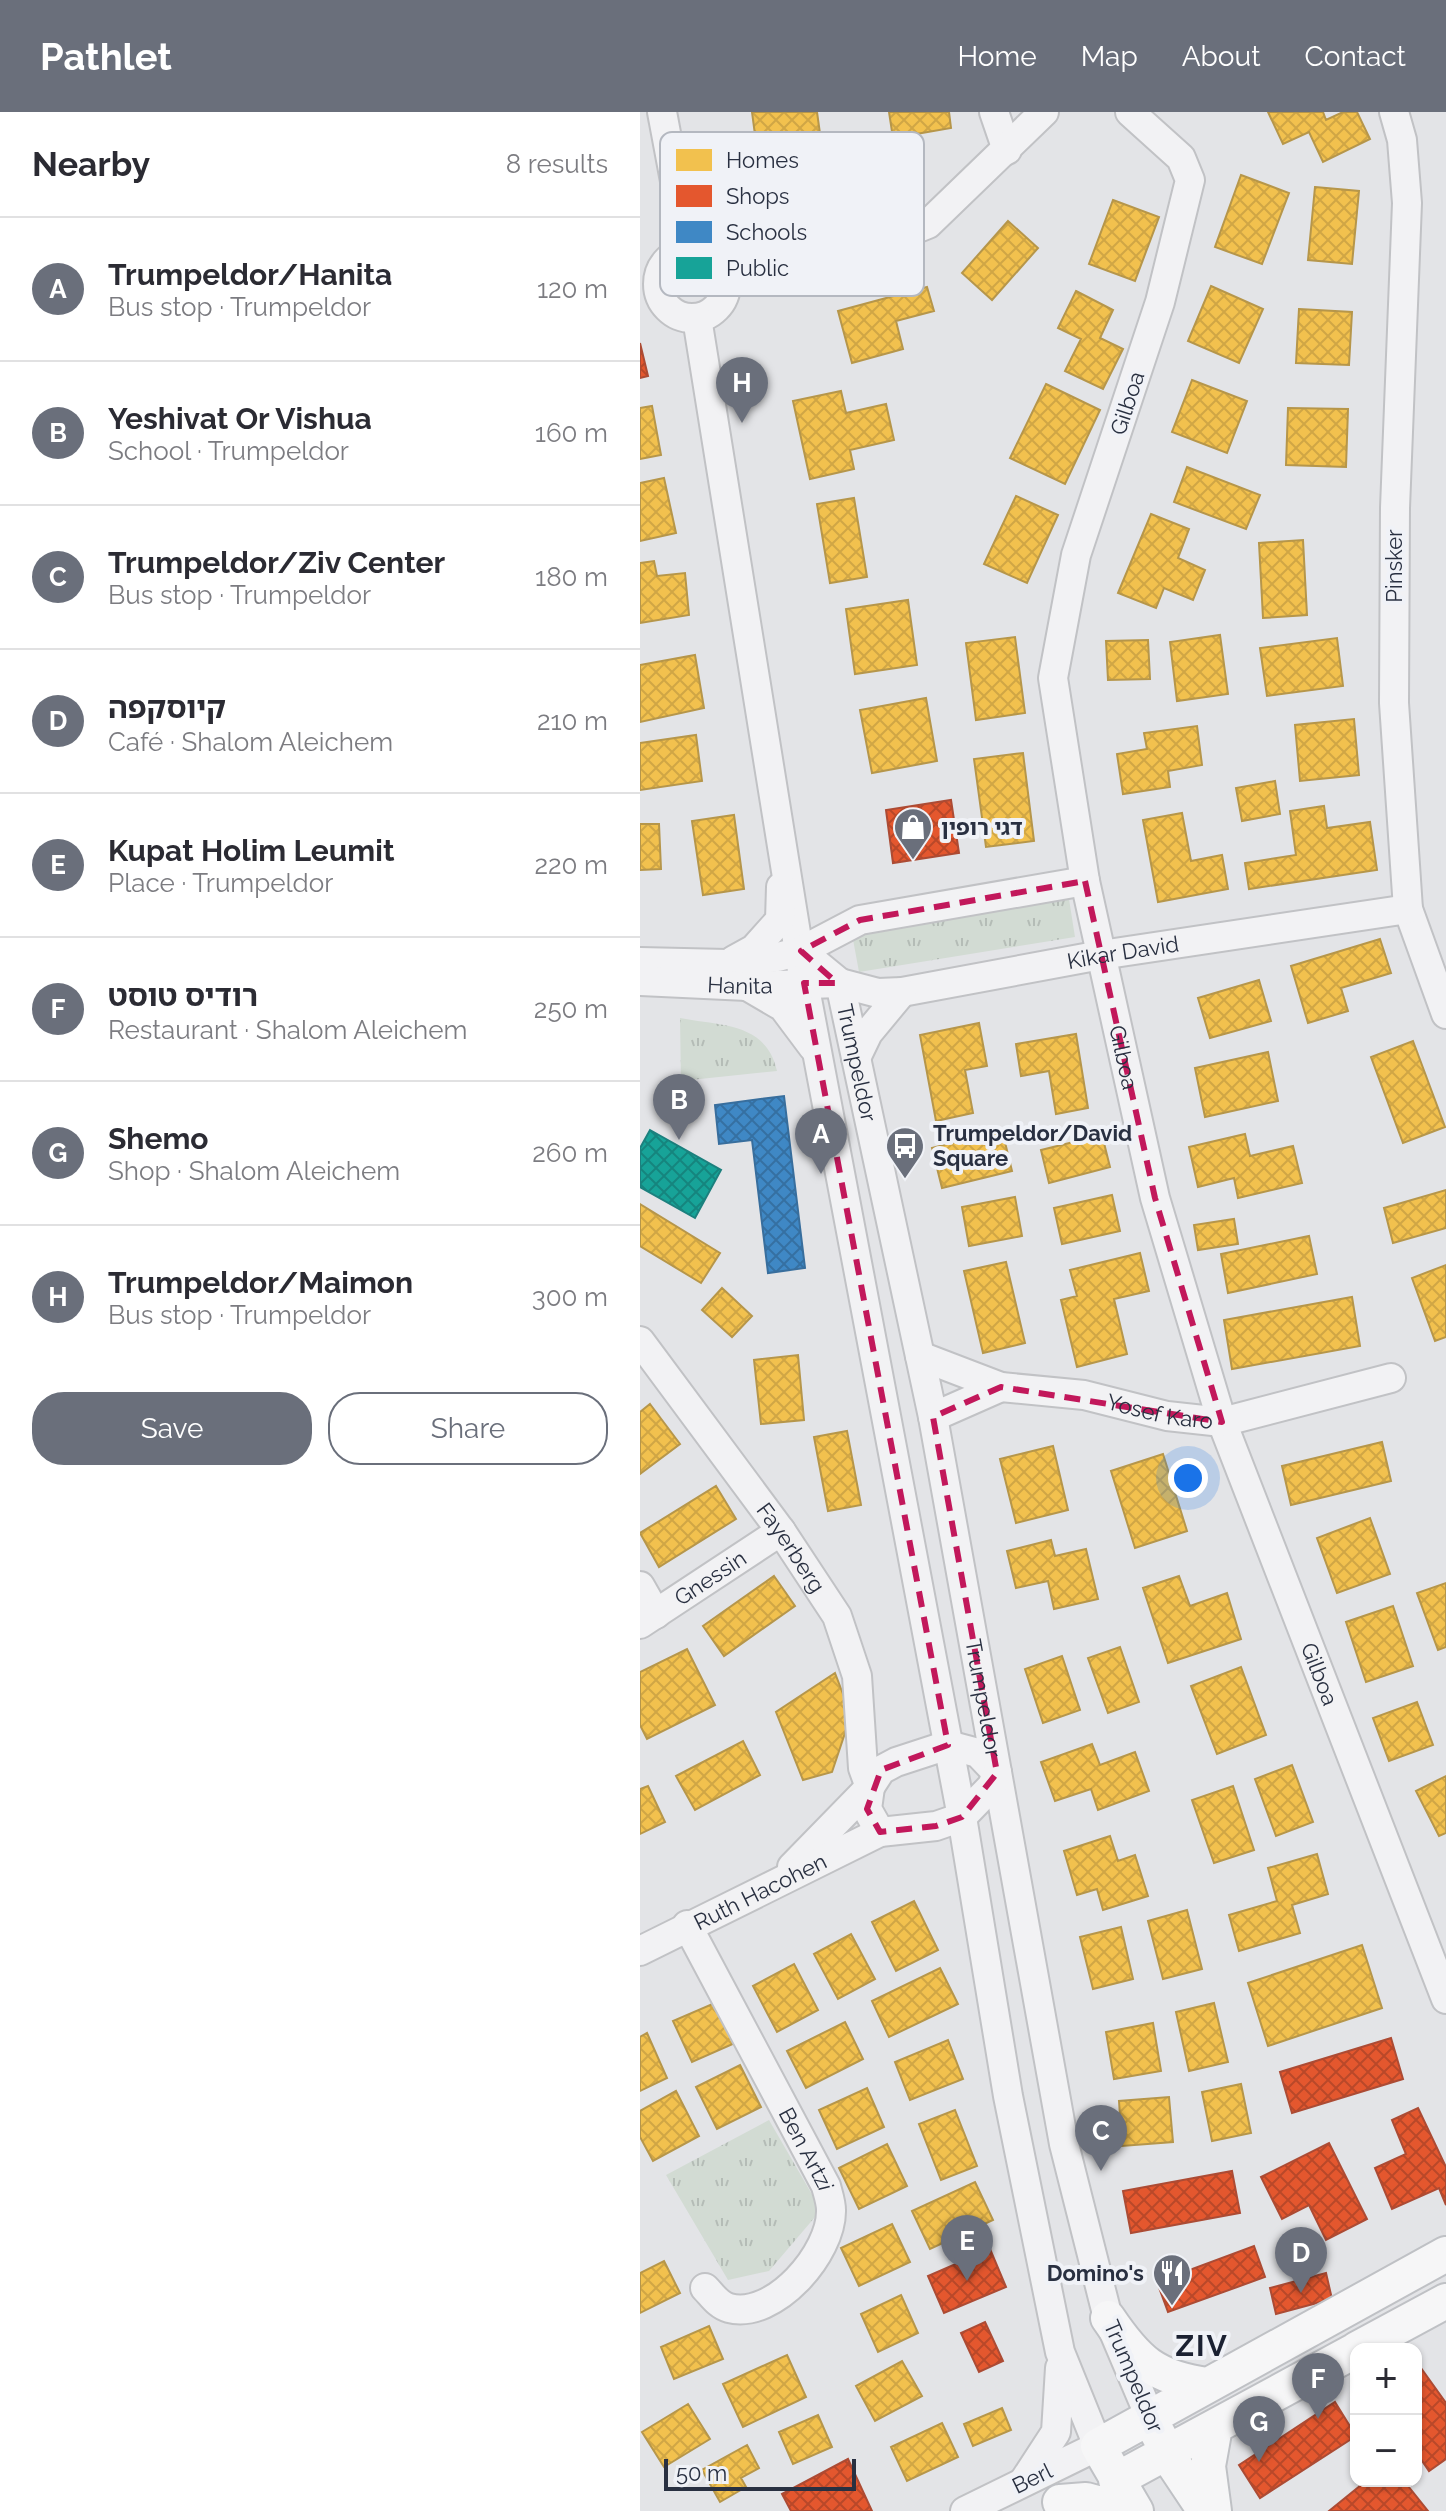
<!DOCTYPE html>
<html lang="en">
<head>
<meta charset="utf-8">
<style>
	body { margin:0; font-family:Raleway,"Noto Sans Hebrew",sans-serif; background:#f2f2f3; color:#2b2b33 }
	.controls { position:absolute; right:24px; bottom:24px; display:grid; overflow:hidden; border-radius:16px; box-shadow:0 2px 6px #0004 }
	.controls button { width:72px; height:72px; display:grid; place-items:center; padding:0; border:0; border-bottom:2px solid #e1e1e2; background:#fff; color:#2b2b33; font:40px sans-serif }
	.scale { position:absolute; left:24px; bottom:20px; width:192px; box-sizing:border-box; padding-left:8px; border:4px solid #293041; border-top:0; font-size:22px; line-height:28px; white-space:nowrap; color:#293041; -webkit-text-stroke:6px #f0f2f7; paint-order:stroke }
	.you { position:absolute; left:548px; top:1366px; width:28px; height:28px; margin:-20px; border:6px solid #fff; border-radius:50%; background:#1a73e8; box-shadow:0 0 0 12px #1a73e833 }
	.badge { display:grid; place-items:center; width:52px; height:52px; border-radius:50%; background:#6a6f7b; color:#fff; font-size:26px; font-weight:700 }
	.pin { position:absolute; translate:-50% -66px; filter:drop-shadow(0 2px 4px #0008) }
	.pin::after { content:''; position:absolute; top:42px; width:28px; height:24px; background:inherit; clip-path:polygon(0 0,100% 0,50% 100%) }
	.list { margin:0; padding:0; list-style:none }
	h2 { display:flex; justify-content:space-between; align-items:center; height:104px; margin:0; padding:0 32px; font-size:34px }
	h2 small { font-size:26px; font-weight:400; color:#7c7c81 }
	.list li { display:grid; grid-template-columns:52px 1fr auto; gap:24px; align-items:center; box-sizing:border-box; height:144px; padding:0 32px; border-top:2px solid #e1e1e2 }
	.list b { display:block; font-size:30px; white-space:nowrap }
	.list p { margin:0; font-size:26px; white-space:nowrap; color:#7c7c81 }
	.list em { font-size:26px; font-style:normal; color:#7c7c81 }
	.actions { display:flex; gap:16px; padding:24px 32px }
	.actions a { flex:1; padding:18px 0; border:2px solid #6a6f7b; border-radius:32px; text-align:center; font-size:28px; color:#6a6f7b }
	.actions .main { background:#6a6f7b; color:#fff }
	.map { position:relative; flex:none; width:806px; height:2399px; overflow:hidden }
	header { display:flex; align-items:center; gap:48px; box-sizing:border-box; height:112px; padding:0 40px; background:#6a6f7b; color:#fff }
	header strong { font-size:38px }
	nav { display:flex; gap:44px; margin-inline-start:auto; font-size:28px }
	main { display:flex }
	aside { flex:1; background:#fff }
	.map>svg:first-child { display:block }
	.grass { fill:url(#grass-tufts) }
	.homes { fill:url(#homes-cross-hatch); stroke:#b6964a; stroke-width:2 }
	.shops { fill:url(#shops-cross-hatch); stroke:#ac4b34; stroke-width:2 }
	.schools { fill:url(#schools-cross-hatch); stroke:#386e9d; stroke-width:2 }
	.public { fill:url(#public-cross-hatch); stroke:#1c807e; stroke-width:2 }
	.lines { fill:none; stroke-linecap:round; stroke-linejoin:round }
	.minor-casing { stroke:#c1c2c5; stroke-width:32 }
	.major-casing { stroke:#bfc1c5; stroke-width:38 }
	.minor { stroke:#f2f2f4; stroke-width:28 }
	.major { stroke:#f6f6f7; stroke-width:34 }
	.marked { fill:none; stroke:#c2185b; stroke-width:6; stroke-dasharray:16 10; stroke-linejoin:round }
	.labels { text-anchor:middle; stroke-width:8; stroke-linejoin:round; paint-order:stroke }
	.street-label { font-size:22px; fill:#293041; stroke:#f0f2f7 }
	.poi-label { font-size:22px; font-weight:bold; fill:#293041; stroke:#f0f2f7; text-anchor:start }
	.district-label { font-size:30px; font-weight:bold; letter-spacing:2px; fill:#1b2132; stroke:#f0f2f7 }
	.key { fill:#f0f2f7; stroke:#b4b8c0; stroke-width:2 }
	.key-label { font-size:22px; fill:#293041 }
</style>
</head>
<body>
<header>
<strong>Pathlet</strong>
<nav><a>Home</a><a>Map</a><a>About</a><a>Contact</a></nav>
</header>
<main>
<aside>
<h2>Nearby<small>8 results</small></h2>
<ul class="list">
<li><span class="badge">A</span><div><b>Trumpeldor/Hanita</b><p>Bus stop · Trumpeldor</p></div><em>120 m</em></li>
<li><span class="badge">B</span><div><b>Yeshivat Or Vishua</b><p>School · Trumpeldor</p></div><em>160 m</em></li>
<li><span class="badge">C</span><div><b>Trumpeldor/Ziv Center</b><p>Bus stop · Trumpeldor</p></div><em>180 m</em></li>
<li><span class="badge">D</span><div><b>קיוסקפה</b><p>Café · Shalom Aleichem</p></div><em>210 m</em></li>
<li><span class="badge">E</span><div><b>Kupat Holim Leumit</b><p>Place · Trumpeldor</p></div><em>220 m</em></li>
<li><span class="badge">F</span><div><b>רודיס טוסט</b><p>Restaurant · Shalom Aleichem</p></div><em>250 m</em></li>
<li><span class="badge">G</span><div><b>Shemo</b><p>Shop · Shalom Aleichem</p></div><em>260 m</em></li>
<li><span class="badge">H</span><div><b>Trumpeldor/Maimon</b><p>Bus stop · Trumpeldor</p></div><em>300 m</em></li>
</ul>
<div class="actions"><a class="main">Save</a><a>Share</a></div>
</aside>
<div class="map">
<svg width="806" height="2399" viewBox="0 0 806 2399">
	<defs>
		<pattern id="grass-tufts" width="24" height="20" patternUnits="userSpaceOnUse" patternTransform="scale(2)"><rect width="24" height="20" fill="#d2dbd3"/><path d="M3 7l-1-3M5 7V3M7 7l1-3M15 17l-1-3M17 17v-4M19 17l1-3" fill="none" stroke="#b4bcb6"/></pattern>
		<pattern id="homes-cross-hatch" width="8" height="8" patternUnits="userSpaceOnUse" patternTransform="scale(2)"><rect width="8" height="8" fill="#f2c14e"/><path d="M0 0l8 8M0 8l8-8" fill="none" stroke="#d0a645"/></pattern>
		<pattern id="shops-cross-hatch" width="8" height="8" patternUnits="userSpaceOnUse" patternTransform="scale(2)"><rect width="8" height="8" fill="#e4572e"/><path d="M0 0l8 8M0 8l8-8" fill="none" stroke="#b94829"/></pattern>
		<pattern id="schools-cross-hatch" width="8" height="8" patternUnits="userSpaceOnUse" patternTransform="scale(2)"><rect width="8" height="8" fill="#3f88c5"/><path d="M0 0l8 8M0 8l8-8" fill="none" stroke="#3570a2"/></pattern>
		<pattern id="public-cross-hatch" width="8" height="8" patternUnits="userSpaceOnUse" patternTransform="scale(2)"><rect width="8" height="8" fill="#17a398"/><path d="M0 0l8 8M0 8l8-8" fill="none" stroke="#15857e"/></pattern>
	</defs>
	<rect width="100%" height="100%" fill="#e3e4e7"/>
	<!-- grass -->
	<path class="grass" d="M429 787 435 825 219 860 212 822Z
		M40 906C81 914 126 910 137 959L41 969Z
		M129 2008 181 2098 129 2159 88 2168 26 2063Z"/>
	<!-- homes -->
	<path class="homes" d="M112 0H177L183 43 119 53Z
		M249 0H309L311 16 253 26Z
		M628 0H683L686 8 703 0H717L730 27 683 50 669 20 643 32Z
		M601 63 649 81 622 152 575 135Z
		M675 75 719 79 712 152 668 148Z
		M473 88 519 105 495 169 449 152Z
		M368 109 398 136 352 188 322 161Z
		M571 174 623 197 599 251 548 229Z
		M287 175 294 199 256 209 263 237 212 251 198 199Z
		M436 179 473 198 460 226 483 237 463 277 425 259 441 227 418 216Z
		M659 197 712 200 709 253 656 251Z
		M552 268 607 289 587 341 532 320Z
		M406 272 460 298 425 372 370 346Z
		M201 279 206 301 246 292 254 328 210 338 214 357 170 367 153 289Z
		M12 294 21 343 0 347V296Z
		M648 296 708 297 706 355 646 353Z
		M547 355 620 383 606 417 534 390Z
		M24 366 36 421 0 429V371Z
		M376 384 418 403 387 471 344 452Z
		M214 386 227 465 190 471 177 392Z
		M511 402 549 417 538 446 565 458 553 488 524 476 516 496 478 481Z
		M663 428 667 503 623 506 619 431Z
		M14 449 17 464 45 461 49 503 0 511V451Z
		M268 488 277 553 215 562 206 497Z
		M580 523 588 582 537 589 530 530Z
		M375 525 385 601 336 608 326 531Z
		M697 526 703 574 627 584 620 536Z
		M508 528 510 567 468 568 466 529Z
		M55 543 64 596 0 610V553Z
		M286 586 297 649 232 661 220 598Z
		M714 607 719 663 660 669 655 613Z
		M557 614 562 653 528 659 530 675 483 682 477 642 507 637 504 621Z
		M56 623 62 669 0 678V631Z
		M383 641 394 729 346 735 334 647Z
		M635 669 640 702 602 709 596 676Z
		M684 694 687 716 730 710 737 758 609 777 605 751 656 743 650 699Z
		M542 701 551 749 582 743 588 777 518 790 503 708Z
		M94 703 104 777 63 783 52 709Z
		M0 712H19L21 757 0 758Z
		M740 827 751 861 701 876 708 899 668 911 651 854Z
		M619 868 631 909 570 926 558 886Z
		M339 911 347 954 325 958 333 1001 296 1009 280 923Z
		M436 922 448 996 416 1002 409 959 381 964 376 932Z
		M773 929 805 1015 763 1031 731 945Z
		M628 940 638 989 565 1005 555 956Z
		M362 1018 372 1059 302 1076 292 1036Z
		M605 1022 610 1044 653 1034 662 1071 598 1086 594 1066 558 1075 549 1035Z
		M462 1023 470 1055 409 1071 401 1038Z
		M806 1078V1116L753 1131 744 1096Z
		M472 1083 480 1119 422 1132 414 1096Z
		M375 1085 382 1124 329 1134 322 1095Z
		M0 1092 80 1141 61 1171 0 1134Z
		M594 1107 598 1132 558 1138 554 1113Z
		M669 1124 677 1162 588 1181 581 1142Z
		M500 1141 509 1179 474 1187 487 1242 437 1255 421 1188 437 1184 430 1158Z
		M366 1150 385 1231 343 1241 324 1159Z
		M806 1153V1225L795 1229 772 1166Z
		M82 1176 112 1204 92 1225 62 1198Z
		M712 1185 720 1234 592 1257 584 1208Z
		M158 1243 164 1308 121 1312 114 1248Z
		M10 1292 40 1332 0 1362V1300Z
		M207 1319 221 1393 188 1399 174 1325Z
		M742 1330 751 1369 651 1393 642 1354Z
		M413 1334 428 1398 376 1411 360 1347Z
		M523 1342 547 1419 495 1436 471 1359Z
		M76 1374 96 1407 19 1455 0 1421Z
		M730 1406 750 1462 697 1481 677 1426Z
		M411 1428 415 1444 446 1437 458 1487 414 1497 408 1469 376 1476 367 1439Z
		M134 1464 155 1494 84 1544 63 1514Z
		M539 1464 550 1494 587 1481 601 1527 528 1551 503 1476Z
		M806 1471V1535L798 1538 777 1481Z
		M753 1494 773 1554 726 1570 706 1510Z
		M480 1535 499 1590 468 1601 448 1546Z
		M47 1537 75 1593 7 1627 0 1613V1560Z
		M422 1544 440 1598 403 1611 385 1557Z
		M601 1555 626 1623 577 1642 551 1574Z
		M195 1561 211 1603 192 1660 163 1668 136 1600Z
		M777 1590 793 1633 749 1649 733 1606Z
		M103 1629 120 1663 55 1698 36 1664Z
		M452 1632 460 1653 495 1640 509 1679 458 1698 451 1677 415 1689 401 1650Z
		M652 1653 673 1710 636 1724 615 1667Z
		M806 1664V1721L799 1724 776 1679Z
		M8 1674 25 1710 0 1722V1677Z
		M593 1674 614 1738 574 1751 552 1688Z
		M470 1724 478 1749 495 1743 508 1784 463 1798 457 1777 437 1783 424 1739Z
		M677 1742 688 1782 652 1793 660 1821 599 1839 589 1803 637 1789 628 1756Z
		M274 1789 298 1838 256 1859 232 1810Z
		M547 1798 562 1857 523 1867 508 1809Z
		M481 1815 493 1867 453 1877 440 1825Z
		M211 1822 235 1867 198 1887 174 1842Z
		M722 1833 742 1896 628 1934 608 1871Z
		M154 1852 178 1898 137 1920 113 1874Z
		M300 1856 318 1892 249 1925 232 1889Z
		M77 1890 95 1931 52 1950 33 1909Z
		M574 1891 588 1950 549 1959 536 1900Z
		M205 1910 223 1947 166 1976 147 1939Z
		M513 1911 521 1959 474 1967 466 1920Z
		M7 1921 27 1966 0 1979V1925Z
		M308 1928 323 1967 270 1988 255 1950Z
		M100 1953 121 1995 77 2017 56 1975Z
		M601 1972 611 2021 572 2029 562 1980Z
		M227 1976 244 2015 197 2037 179 1998Z
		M36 1979 59 2024 13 2049 0 2025V1999Z
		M529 1985 533 2030 482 2034 479 1989Z
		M315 1998 337 2054 301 2068 279 2012Z
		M247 2032 267 2074 219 2097 199 2056Z
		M335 2070 353 2108 290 2137 272 2099Z
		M252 2112 270 2150 219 2174 201 2136Z
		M24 2149 40 2181 0 2201V2161Z
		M261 2183 278 2221 238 2240 221 2202Z
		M69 2214 83 2247 34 2267 21 2235Z
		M147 2243 166 2285 103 2315 83 2272Z
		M262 2249 282 2284 235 2309 216 2274Z
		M48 2292 70 2327 24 2355 2 2320Z
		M362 2296 371 2318 333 2334 324 2312Z
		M178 2303 192 2335 153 2352 139 2320Z
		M302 2311 318 2345 267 2369 251 2335Z
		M107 2333 119 2356 101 2366 106 2375 80 2390 62 2358Z"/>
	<!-- shops -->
	<path class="shops" d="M0 231 8 264 0 266Z
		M311 688 319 741 253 751 246 698Z
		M751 1926 763 1967 652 2001 640 1960Z
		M778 1996 806 2055V2093L799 2076 752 2097 735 2056 766 2042 752 2008Z
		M689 2031 727 2107 686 2128 669 2093 642 2107 621 2065Z
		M592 2059 600 2101 491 2121 483 2079Z
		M614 2134 625 2165 528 2200 517 2170Z
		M350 2137 366 2175 304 2201 288 2164Z
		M686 2161 692 2187 636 2202 630 2176Z
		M345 2210 363 2249 339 2260 321 2221Z
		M781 2256 806 2291V2347L789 2359 776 2340V2260Z
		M695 2290 716 2324 620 2386 599 2353Z
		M208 2347 232 2399H151L142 2382Z
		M726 2369H764L788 2399H689Z"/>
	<!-- schools -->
	<path class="schools" d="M144 984 165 1156 128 1161 112 1028 79 1032 75 993Z"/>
	<!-- public -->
	<path class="public" d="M10 1018 81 1058 55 1106 0 1075V1036Z"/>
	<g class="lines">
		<!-- minor casing -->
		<g class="minor-casing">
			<g id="minor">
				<path d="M22 0 48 138"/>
				<path d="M354 0 367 38"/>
				<path id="s1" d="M490 0 541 46 550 68 520 190 436 443 413 566 445 769 515 1086 582 1310 806 1887"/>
				<path d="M754 0 762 28 767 91 755 396 754 591 768 797 806 902"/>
				<circle cx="52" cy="172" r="34"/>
				<path d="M85 167 211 143 288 112 404 0"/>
				<path d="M57 206 164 871 322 1705 368 1984 420 2240 458 2334 325 2399"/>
				<path id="s2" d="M161 839 200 871 293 1305 424 2032 468 2206 510 2305"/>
				<path d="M94 848 114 837 140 808 141 775"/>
				<path d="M0 850 87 852 138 845 161 839 220 808 445 769"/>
				<path id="s3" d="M0 869 107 874 200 871 238 881 262 880 461 843 768 797"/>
				<path d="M107 874 143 895 173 935"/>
				<path d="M216 946 228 921 262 880"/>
				<path id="s4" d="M0 1229 141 1419 197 1504 217 1564 223 1656 230 1675 227 1697 240 1720"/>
				<path id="s5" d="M280 1244 361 1275 444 1283 527 1304 582 1310 751 1266"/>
				<path d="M293 1305 361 1275"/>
				<path d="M0 1474 16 1502"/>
				<path id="s6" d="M0 1512 141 1419"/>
				<path d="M152 1755 230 1675 241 1658 256 1650 308 1633 338 1641 357 1661"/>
				<path id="s7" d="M47 1813 186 2074C188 2082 191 2090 191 2098 192 2141 134 2208 89 2196 78 2193 72 2183 65 2176"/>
				<path id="s8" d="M0 1839 240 1720 296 1714 322 1705 352 1674 357 1661"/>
				<path d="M384 2369 416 2320 420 2256"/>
			</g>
		</g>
		<!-- major casing -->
		<g class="major-casing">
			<path id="major" d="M468 2206C497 2249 515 2266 568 2273
				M717 2237 806 2189
				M517 2320 535 2354 565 2399
				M476 2368 716 2238
				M420 2390 446 2388 486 2399
				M496 2399 458 2334 806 2142
				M574 2399 568 2354 575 2315"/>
		</g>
		<!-- minor -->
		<use href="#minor" class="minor"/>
		<!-- major -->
		<use href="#major" class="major"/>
	</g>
	<!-- marked area -->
	<path class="marked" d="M445 769 515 1086 582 1310 361 1275 293 1305 357 1661 322 1705 296 1714 240 1720 227 1697 241 1658 308 1633 164 871H197L161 839 220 808Z"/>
	<!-- icons -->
	<defs>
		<g id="shop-pin" transform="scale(2)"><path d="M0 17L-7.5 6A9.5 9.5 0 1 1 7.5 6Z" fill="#6a6f7b" stroke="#f0f2f7"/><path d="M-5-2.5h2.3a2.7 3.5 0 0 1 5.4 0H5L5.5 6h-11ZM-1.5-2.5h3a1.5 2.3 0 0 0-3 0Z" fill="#fff"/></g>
		<g id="bus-pin" transform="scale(2)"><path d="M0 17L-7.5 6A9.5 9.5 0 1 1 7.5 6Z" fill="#6a6f7b" stroke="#f0f2f7"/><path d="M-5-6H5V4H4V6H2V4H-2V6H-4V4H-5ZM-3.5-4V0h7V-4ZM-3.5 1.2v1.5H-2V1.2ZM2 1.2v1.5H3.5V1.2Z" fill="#fff"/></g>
		<g id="restaurant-pin" transform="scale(2)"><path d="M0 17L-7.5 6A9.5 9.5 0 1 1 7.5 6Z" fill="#6a6f7b" stroke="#f0f2f7"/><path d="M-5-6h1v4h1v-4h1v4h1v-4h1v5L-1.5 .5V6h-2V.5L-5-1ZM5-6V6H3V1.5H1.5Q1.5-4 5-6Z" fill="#fff"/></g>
	</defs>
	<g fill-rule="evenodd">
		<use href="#shop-pin" x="273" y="715"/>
		<use href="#bus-pin" x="265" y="1034"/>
		<use href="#restaurant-pin" x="532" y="2161"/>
	</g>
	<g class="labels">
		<!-- street labels -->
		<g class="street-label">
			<text transform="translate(487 291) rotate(-72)" y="8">Gilboa</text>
			<text transform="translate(754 454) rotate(-90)" y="8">Pinsker</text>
			<text dy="8" stroke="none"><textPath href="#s3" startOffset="488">Kikar David</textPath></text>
			<text dy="8" stroke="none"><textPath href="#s3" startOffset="100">Hanita</textPath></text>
			<text dy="8" stroke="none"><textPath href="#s1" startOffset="996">Gilboa</textPath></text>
			<text dy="8" stroke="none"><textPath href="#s2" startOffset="132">Trumpeldor</textPath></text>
			<text dy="8" stroke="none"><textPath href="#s5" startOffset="248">Yosef Karo</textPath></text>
			<text dy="8" stroke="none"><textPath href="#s4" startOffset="256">Fayerberg</textPath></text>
			<text dy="8" stroke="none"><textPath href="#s6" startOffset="84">Gnessin</textPath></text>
			<text dy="8" stroke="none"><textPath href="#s1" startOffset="1644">Gilboa</textPath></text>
			<text dy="8" stroke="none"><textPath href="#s2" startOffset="780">Trumpeldor</textPath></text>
			<text dy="8" stroke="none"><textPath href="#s8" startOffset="134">Ruth Hacohen</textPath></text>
			<text dy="8" stroke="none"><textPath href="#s7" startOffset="254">Ben Artzi</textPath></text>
			<text transform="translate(494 2264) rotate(67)" y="8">Trumpeldor</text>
			<text transform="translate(392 2366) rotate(-26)" y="8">Berl</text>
		</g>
		<!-- poi labels -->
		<g class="poi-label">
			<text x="301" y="723">דגי רופין</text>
			<text x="293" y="1029">Trumpeldor/David<tspan x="293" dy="25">Square</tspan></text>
			<text x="504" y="2169" text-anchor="end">Domino's</text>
		</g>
		<!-- district labels -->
		<g class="district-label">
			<text x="562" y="2244">ZIV</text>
		</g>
	</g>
	<!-- legend -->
	<rect x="20" y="20" width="264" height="164" rx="12" class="key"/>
	<rect x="36" y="37" width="36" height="22" fill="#f2c14e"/>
	<rect x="36" y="73" width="36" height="22" fill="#e4572e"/>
	<rect x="36" y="109" width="36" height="22" fill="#3f88c5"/>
	<rect x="36" y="145" width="36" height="22" fill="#17a398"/>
	<g class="key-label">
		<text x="86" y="56">Homes</text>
		<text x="86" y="92">Shops</text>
		<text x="86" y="128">Schools</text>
		<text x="86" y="164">Public</text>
	</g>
</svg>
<div class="controls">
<button>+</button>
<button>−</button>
</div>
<div class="scale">50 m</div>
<div class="you"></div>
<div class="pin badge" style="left:181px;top:1062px">A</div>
<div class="pin badge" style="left:39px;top:1028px">B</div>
<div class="pin badge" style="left:461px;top:2059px">C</div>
<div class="pin badge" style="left:661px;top:2181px">D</div>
<div class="pin badge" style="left:327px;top:2169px">E</div>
<div class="pin badge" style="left:678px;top:2307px">F</div>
<div class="pin badge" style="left:619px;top:2350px">G</div>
<div class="pin badge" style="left:102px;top:311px">H</div>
</div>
</main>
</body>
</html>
